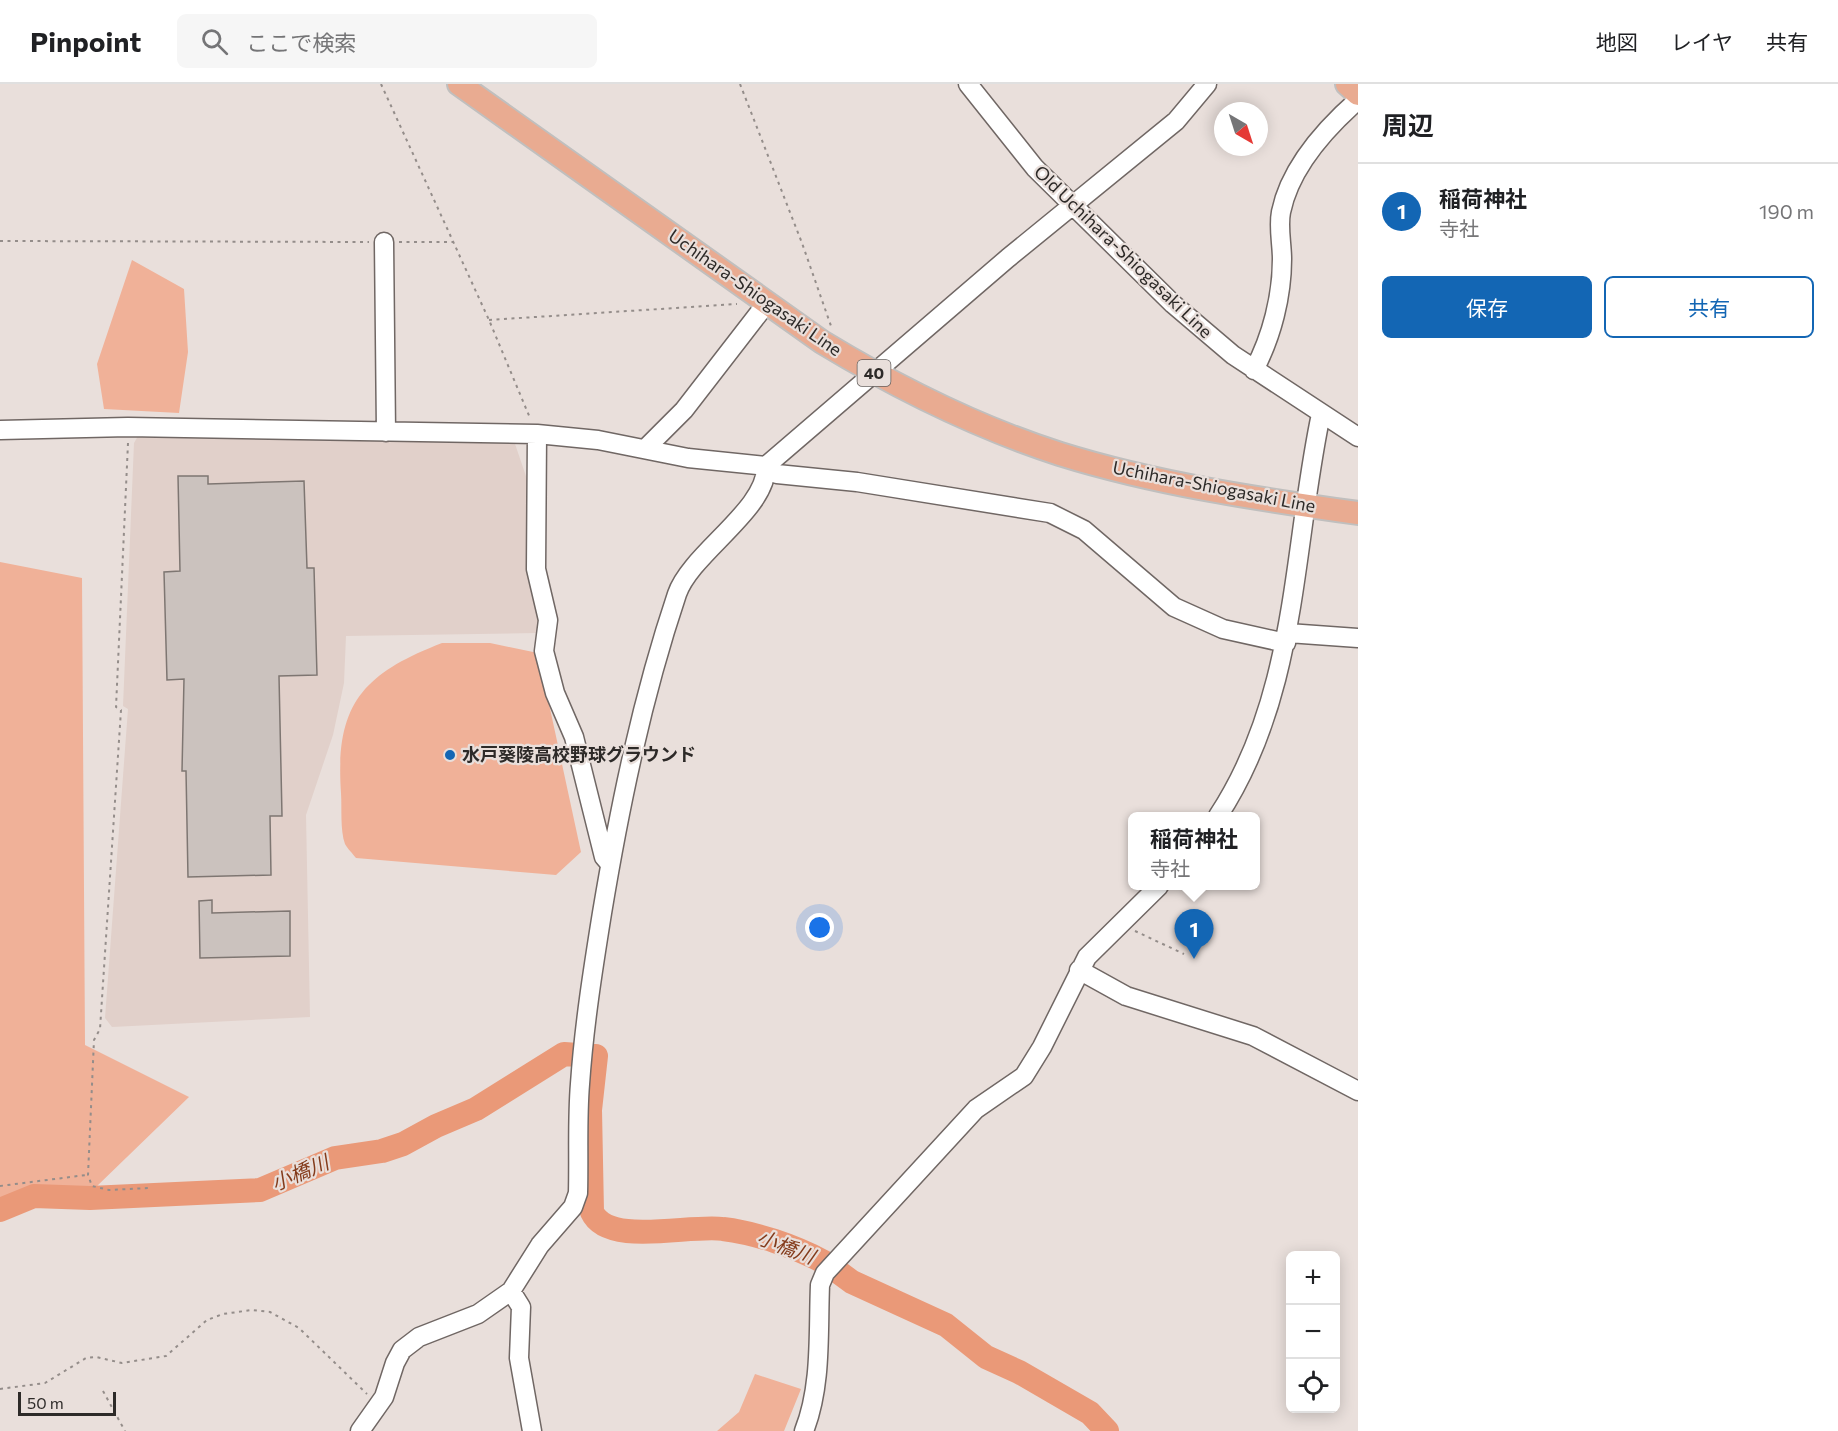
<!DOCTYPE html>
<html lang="ja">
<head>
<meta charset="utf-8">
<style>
	body { margin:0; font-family:Commissioner,"Noto Sans JP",sans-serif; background:#f6f6f6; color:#202124 }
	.controls { position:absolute; right:18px; bottom:18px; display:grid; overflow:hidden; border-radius:9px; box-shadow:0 3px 15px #0003 }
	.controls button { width:54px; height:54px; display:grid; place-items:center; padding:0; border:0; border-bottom:2px solid #e0e0e0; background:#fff; color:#202124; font:30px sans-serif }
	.compass { position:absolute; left:1214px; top:18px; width:54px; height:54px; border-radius:50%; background:#fff; box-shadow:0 3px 15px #0003; rotate:141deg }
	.scale { position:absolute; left:18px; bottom:15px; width:98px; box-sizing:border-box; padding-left:6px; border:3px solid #2d2a28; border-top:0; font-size:16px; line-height:21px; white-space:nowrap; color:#2d2a28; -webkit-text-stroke:4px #e9dfdb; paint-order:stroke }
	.you { position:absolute; left:820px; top:844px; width:21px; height:21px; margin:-15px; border:4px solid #fff; border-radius:50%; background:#1a73e8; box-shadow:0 0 0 9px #1a73e833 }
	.badge { display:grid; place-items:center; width:39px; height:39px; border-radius:50%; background:#1366b4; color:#fff; font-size:20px; font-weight:700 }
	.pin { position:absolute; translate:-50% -50px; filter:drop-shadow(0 2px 3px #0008) }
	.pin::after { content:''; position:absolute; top:32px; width:21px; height:18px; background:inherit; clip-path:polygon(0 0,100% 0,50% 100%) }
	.popup { position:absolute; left:1128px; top:728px; width:132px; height:78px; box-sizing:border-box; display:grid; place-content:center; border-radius:9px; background:#fff; filter:drop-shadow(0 2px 4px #0005); font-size:20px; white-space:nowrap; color:#757577 }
	.popup b { font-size:22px; color:#202124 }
	.popup::after { content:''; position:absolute; left:50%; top:100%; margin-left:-12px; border:12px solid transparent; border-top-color:#fff }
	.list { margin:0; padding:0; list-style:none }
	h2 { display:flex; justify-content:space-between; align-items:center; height:78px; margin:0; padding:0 24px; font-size:26px }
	h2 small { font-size:20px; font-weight:400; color:#757577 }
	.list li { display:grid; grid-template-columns:39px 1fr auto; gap:18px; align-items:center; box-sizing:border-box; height:96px; padding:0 24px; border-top:2px solid #e0e0e0 }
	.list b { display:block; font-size:22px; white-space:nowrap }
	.list p { margin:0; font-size:20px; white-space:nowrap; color:#757577 }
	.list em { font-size:20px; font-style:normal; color:#757577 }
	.actions { display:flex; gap:12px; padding:18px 24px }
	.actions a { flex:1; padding:14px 0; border:2px solid #1366b4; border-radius:9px; text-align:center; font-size:21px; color:#1366b4 }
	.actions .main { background:#1366b4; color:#fff }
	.icon { flex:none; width:33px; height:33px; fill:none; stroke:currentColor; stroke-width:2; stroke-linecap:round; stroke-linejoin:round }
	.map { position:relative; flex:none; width:1358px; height:1347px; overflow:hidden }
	header { display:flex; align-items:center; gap:36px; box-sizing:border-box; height:84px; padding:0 30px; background:#fff; border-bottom:2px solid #e0e0e0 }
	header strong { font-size:28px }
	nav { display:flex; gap:33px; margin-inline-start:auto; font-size:21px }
	.search { width:420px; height:54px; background:#f6f6f6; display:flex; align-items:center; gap:15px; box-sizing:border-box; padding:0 21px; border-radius:9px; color:#757577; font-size:22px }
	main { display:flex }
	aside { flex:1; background:#fff }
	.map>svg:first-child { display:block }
	.built { fill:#e1d0ca }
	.green { fill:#f0b198 }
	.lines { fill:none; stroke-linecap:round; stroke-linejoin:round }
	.river { stroke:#ea9978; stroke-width:24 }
	.building { fill:#cbc2be; stroke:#7e7672; stroke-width:1.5 }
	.minor-casing { stroke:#706764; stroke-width:21 }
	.major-casing { stroke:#c0bfbe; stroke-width:26 }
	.path { stroke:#948d8a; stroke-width:2; stroke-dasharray:3 4.5; stroke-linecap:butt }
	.minor { stroke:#fff; stroke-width:18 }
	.major { stroke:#e9ab91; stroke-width:22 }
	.poi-dot { fill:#1366b4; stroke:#e9dfdb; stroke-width:2 }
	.labels { text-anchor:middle; stroke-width:4.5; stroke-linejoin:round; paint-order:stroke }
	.shield { fill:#e9dfdb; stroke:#65605e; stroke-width:1.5 }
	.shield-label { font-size:16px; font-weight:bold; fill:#2d2a28 }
	.street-label { font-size:18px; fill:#2d2a28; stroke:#e9dfdb }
	.poi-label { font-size:18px; font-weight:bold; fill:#2d2a28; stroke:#e9dfdb; text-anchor:start }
	.water-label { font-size:20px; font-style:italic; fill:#843b1b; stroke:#e9dfdb }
</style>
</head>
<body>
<header>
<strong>Pinpoint</strong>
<div class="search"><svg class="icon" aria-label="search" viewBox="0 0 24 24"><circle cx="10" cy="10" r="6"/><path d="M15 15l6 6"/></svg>ここで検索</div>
<nav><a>地図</a><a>レイヤ</a><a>共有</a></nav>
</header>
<main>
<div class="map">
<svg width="1358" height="1347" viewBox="0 0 1358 1347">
	<rect width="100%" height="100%" fill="#e9dfdb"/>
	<!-- built -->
	<path class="built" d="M138 352 513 354 529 401 539 530 537 549 346 552 344 599 333 651 306 731 310 933 112 943 105 934 128 625 123 622 134 359Z"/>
	<!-- green -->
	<path class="green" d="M132 176 184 205 188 268 179 329 104 325 97 280Z
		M0 478 82 494 85 961 189 1013 96 1103 0 1121Z
		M442 559H490L538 569 581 768 556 791 356 774C353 770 347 764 345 760 340 746 342 724 341 709 335 621 362 590 442 559Z
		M755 1290 801 1305 784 1347H717L739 1328Z"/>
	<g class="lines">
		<!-- river -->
		<path class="river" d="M593 972H596L590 1026 592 1128C608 1163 690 1140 723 1145 756 1149 794 1162 824 1178
			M0 1126 34 1112 90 1114 260 1106 335 1074 382 1067 403 1060 436 1042 476 1025 564 970 578 971
			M837 1187 852 1198 946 1241 986 1273 1019 1288 1090 1329 1107 1347"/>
	</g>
	<!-- building -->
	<path class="building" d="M178 392H208V400L304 397 307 484H314L317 591 279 592 282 732H270L271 791 188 793 186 687H182L184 595 167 596 164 488 180 487Z
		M212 816V829L290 827V872L200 874 199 817Z"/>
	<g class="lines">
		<!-- minor casing -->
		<g class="minor-casing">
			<path id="minor" d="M968 0 1035 84 1173 220 1233 271 1358 353
				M384 158 386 348
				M1254 286C1272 252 1282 212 1282 175 1282 160 1278 143 1281 128 1290 84 1325 45 1358 16
				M0 346 128 343 537 350 598 356 688 374 766 382 1008 174 1176 37 1207 0
				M537 350 536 485 548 536 544 567 555 609 574 653 604 773 610 780
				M645 365 684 326 766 220
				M766 382 777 390 857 398 1050 429 1084 446 1174 523 1223 545 1286 559
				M1288 549 1358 554
				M1218 732C1298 610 1292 467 1321 330
				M1079 886 1126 912 1253 952 1358 1007
				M511 1207 521 1223 519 1274 532 1347
				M360 1347 384 1313 395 1279 402 1266 419 1253 478 1230 511 1207 540 1161 573 1123 578 1109C579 1073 577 1036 580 1000 584 942 593 885 602 829 620 721 642 614 677 510 691 469 768 425 766 382
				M804 1347C822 1302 818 1248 820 1201L825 1189 976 1025 1024 992 1042 963 1087 873 1159 802"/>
		</g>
		<!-- major casing -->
		<g class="major-casing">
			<path id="major" d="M459 0 822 258C898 304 976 343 1060 370 1156 400 1258 415 1358 429
				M1347 0 1358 10"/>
		</g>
		<!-- path -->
		<path class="path" d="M381 0 489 236 530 334
			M740 0 802 159 831 242
			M0 157 369 158
			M399 158H453
			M489 236 737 220
			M128 359 116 623 121 626 100 945 94 956 88 1091 92 1102 109 1106 148 1104
			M1135 847 1184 870
			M0 1102 86 1091
			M0 1305 45 1299 86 1274 96 1273 122 1279 166 1272 207 1236 223 1230 252 1226 270 1228 299 1244 367 1310
			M103 1307 125 1347"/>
		<!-- minor -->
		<use href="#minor" class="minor"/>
		<!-- major -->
		<use href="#major" class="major"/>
	</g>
	<!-- markers -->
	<circle class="poi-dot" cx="450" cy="671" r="6"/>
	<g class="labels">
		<!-- shield labels -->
		<rect class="shield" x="857.5" y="276" width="33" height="26" rx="4.5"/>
		<g class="shield-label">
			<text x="874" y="295">40</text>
		</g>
		<!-- street labels -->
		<g class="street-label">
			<text transform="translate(1123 168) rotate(44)" y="6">Old Uchihara-Shiogasaki Line</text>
			<text transform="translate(755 209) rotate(35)" y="6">Uchihara-Shiogasaki Line</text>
			<text transform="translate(1214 403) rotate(11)" y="6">Uchihara-Shiogasaki Line</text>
		</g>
		<!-- poi labels -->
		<g class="poi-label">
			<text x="462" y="677">水戸葵陵高校野球グラウンド</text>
		</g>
		<!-- water labels -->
		<g class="water-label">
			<text transform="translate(300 1089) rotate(-23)" y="7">小橋川</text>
			<text transform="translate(786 1163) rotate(21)" y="7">小橋川</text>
		</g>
	</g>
</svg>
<div class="controls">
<button>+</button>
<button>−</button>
<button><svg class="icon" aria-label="locate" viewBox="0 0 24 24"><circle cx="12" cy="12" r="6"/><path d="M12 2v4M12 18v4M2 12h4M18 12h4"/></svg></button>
</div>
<svg class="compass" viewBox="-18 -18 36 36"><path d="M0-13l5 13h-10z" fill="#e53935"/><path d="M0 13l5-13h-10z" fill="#757577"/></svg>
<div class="scale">50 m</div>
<div class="you"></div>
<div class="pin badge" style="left:1194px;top:875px">1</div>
<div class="popup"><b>稲荷神社</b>寺社</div>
</div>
<aside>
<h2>周辺<small></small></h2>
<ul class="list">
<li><span class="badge">1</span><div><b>稲荷神社</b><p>寺社</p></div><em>190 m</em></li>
</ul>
<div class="actions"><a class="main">保存</a><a>共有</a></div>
</aside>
</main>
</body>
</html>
